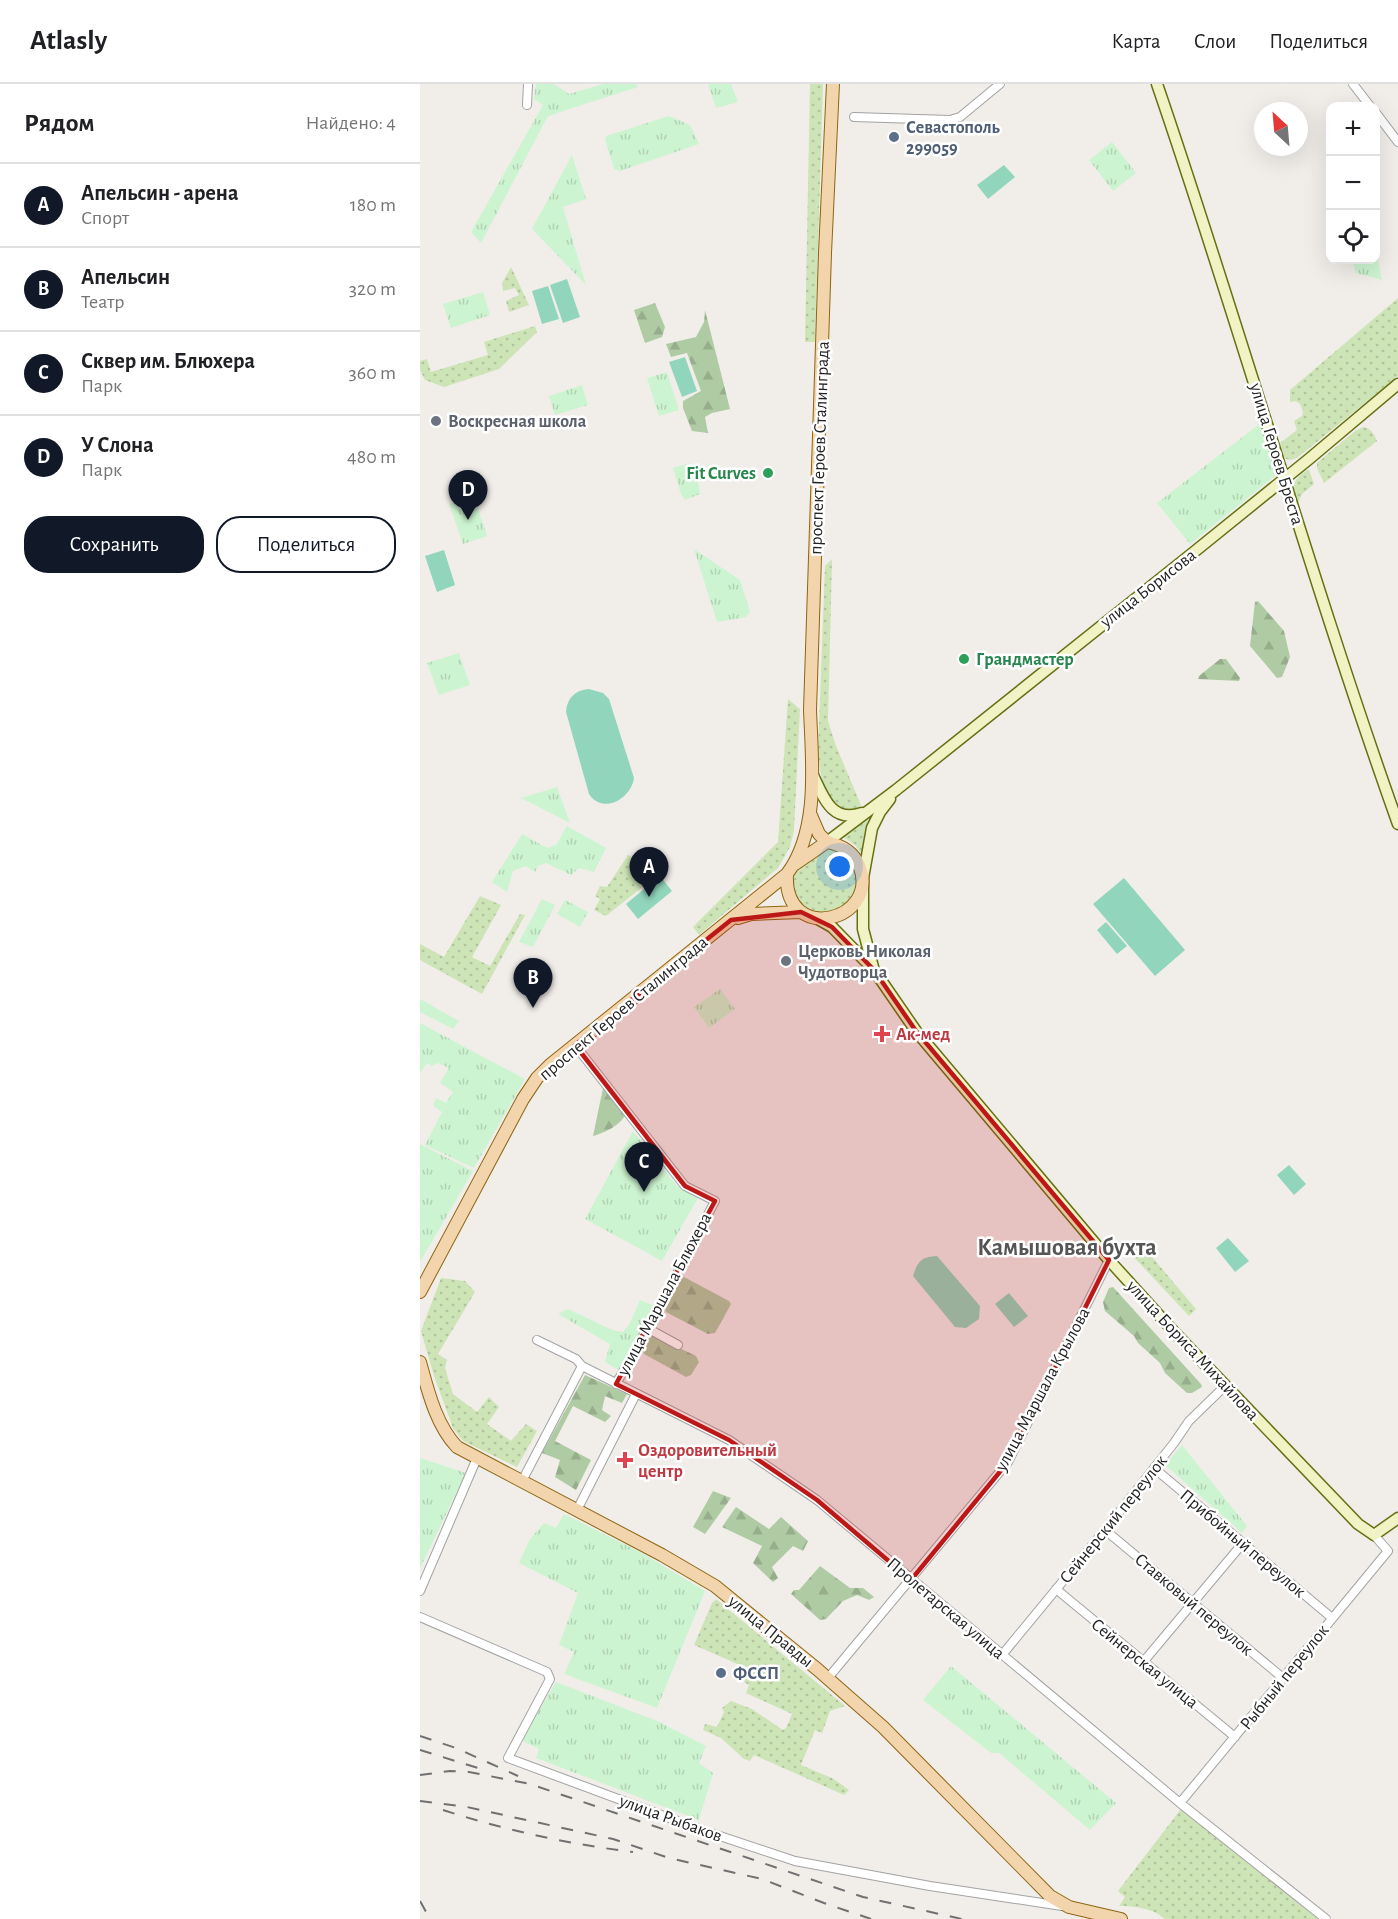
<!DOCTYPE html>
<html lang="ru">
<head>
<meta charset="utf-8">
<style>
	body { margin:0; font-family:"Alegreya Sans",sans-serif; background:#f2f2f2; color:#202124 }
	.controls { position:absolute; right:18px; top:18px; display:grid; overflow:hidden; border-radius:12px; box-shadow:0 6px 24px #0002 }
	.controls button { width:54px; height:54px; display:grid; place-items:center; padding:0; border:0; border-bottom:2px solid #e0e0e0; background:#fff; color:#202124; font:30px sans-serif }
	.compass { position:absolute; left:834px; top:18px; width:54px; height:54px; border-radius:50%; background:#fff; box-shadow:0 6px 24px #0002; rotate:334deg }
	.you { position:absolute; left:420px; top:783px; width:21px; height:21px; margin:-15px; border:4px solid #fff; border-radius:50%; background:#1a73e8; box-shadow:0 0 0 9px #1a73e833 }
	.badge { display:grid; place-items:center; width:39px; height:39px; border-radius:50%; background:#111827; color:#fff; font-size:20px; font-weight:700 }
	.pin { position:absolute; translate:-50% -50px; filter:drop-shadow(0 2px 3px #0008) }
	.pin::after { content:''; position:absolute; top:32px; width:21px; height:18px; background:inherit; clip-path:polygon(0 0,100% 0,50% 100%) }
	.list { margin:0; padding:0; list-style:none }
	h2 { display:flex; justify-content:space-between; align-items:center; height:78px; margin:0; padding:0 24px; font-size:26px }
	h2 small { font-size:20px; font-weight:400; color:#757577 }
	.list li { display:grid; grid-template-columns:39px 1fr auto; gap:18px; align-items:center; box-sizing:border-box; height:84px; padding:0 24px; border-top:2px solid #e0e0e0 }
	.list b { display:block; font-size:22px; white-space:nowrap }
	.list p { margin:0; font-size:20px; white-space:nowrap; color:#757577 }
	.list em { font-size:20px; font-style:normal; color:#757577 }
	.actions { display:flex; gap:12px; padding:18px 24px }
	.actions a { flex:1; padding:14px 0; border:2px solid #111827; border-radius:24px; text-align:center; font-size:21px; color:#111827 }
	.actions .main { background:#111827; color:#fff }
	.icon { flex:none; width:33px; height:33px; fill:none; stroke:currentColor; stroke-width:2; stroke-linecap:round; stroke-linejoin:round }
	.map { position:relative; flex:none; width:978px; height:1835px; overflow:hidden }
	header { display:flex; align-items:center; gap:36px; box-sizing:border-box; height:84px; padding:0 30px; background:#fff; border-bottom:2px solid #e0e0e0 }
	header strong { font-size:28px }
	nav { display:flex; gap:33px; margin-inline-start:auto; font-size:21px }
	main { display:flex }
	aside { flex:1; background:#fff }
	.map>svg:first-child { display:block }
	.grass { fill:url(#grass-dots) }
	.forest { fill:url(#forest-firs) }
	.park { fill:url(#park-tufts) }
	.pitch { fill:#91d6bc }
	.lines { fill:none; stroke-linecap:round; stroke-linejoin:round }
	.street-casing { stroke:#a3a3a3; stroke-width:10 }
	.secondary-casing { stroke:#657012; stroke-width:13 }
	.primary-casing { stroke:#8e6511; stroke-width:14 }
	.street { stroke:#fff; stroke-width:8 }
	.secondary { stroke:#f1f3c5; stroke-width:10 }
	.primary { stroke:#f2d5ad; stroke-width:12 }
	.rail { stroke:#707070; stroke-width:2; stroke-dasharray:12 12; stroke-linecap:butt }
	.marked { fill:#bc1817; fill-opacity:0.2; stroke:#bc1817; stroke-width:4.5; stroke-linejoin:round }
	.service-dot { fill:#5c6f8a; stroke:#fff; stroke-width:2 }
	.worship-dot { fill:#6b7280; stroke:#fff; stroke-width:2 }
	.leisure-dot { fill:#2e9e5b; stroke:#fff; stroke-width:2 }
	.health-dot { fill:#e0444e; stroke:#fff; stroke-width:2 }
	.labels { text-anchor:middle; stroke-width:5; stroke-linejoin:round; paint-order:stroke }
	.service-label { font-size:18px; font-weight:bold; fill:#4e5e75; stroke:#fff; text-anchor:start }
	.worship-label { font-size:18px; font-weight:bold; fill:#5b616d; stroke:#fff; text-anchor:start }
	.street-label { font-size:18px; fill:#222; stroke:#fff }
	.leisure-label { font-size:18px; font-weight:bold; fill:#27864d; stroke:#fff; text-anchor:end }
	.health-label { font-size:18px; font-weight:bold; fill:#be3a42; stroke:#fff; text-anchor:start }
	.district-label { font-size:24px; font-weight:bold; fill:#555; stroke:#fff }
</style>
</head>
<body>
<header>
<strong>Atlasly</strong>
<nav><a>Карта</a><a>Слои</a><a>Поделиться</a></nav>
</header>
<main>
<aside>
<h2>Рядом<small>Найдено: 4</small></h2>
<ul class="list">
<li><span class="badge">A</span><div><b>Апельсин - арена</b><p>Спорт</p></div><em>180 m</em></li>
<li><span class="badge">B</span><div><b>Апельсин</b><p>Театр</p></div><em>320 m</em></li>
<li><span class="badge">C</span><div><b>Сквер им. Блюхера</b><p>Парк</p></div><em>360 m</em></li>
<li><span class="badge">D</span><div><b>У Слона</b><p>Парк</p></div><em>480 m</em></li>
</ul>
<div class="actions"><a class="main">Сохранить</a><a>Поделиться</a></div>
</aside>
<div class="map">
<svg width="978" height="1835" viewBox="0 0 978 1835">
	<defs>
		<pattern id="grass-dots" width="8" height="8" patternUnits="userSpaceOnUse" patternTransform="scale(1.5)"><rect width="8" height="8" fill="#cde4b6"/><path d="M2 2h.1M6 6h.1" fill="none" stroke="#b0c39c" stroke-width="1.8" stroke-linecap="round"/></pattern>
		<pattern id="forest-firs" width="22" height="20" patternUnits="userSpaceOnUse" patternTransform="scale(1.5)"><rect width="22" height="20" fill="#afcba3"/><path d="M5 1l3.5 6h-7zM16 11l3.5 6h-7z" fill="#96ae8c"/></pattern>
		<pattern id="park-tufts" width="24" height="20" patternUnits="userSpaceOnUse" patternTransform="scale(1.5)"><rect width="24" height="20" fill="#cdf4d0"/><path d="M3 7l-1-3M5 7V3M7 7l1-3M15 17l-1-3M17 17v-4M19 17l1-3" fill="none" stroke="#b0d1b2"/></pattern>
	</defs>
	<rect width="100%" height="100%" fill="#f1eeea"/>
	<!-- grass -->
	<path class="grass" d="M390 0H403L395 258H385Z
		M91 183 109 221 89 228 86 217 99 211 95 204 83 207 82 199Z
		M978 214V292L877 374 871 376 866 375 862 370 860 359 877 346 874 337 882 332 883 328 880 320 876 317 870 318V306Z
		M115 242 117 248 79 285 24 303 5 296 0 286V277L7 275 11 288 68 271 64 258Z
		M943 343C951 344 954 350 957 357L904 399 897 384V379L935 347Z
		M887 386H889L894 400 882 410 877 422C870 404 872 397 887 386Z
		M412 475 408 637 416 662 441 721 432 727C429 727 425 727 422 726 405 719 399 684 398 668L405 482Z
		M368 615 380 625 374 746 370 763 358 784 279 851 273 843 358 758Z
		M448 733 443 772 435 761 423 753Z
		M412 765 421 766C425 771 431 775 434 781 443 796 432 822 415 828 412 829 409 828 406 828 379 828 373 810 374 787L402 766Z
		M208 771 241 788 186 832 174 826 180 815 175 812 180 802 187 803Z
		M60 812 81 821 52 873 70 882 100 830 105 831 62 910 0 876V860L24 873Z
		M721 1160 776 1225 769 1232 711 1170Z
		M21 1194 45 1197 55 1208 18 1270 27 1276 25 1284 33 1310 57 1328 69 1313 79 1323 67 1340 91 1357 106 1340 117 1347 97 1383 43 1357 33 1344 14 1292 1 1247Z
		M296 1515 425 1622 410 1627 402 1649 395 1646 381 1681 414 1695 429 1706 424 1711 334 1671 330 1677 324 1675 301 1654 283 1646 285 1640 297 1643 304 1628 302 1624 311 1617 332 1625 363 1646 366 1644 372 1630 326 1609 329 1601 324 1598 329 1585 274 1561 292 1519Z
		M761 1725 898 1835H745C733 1824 714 1822 699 1822L705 1813 698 1807Z"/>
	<!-- forest -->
	<path class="forest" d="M235 219 245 243 242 253 225 259 214 226Z
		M285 226 310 325 292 329 285 333 288 349 272 347 263 324V317L281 307 267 269 251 273 246 260 276 253 284 238Z
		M838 517 864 547 870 573 862 593 857 594 830 562 835 518Z
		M800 575H806L820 594 819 597 778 595 779 592Z
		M183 1004H185L206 1029C202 1041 184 1049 173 1052Z
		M264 1193 309 1217 311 1220 295 1249 288 1250 246 1228 244 1221 258 1194Z
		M693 1203 781 1300 782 1303 772 1309H767L745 1289 740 1279 718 1259 714 1252 685 1227 683 1218 689 1204Z
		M227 1251H233L276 1272 279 1278 271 1291 266 1293 224 1270 221 1261Z
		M165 1291 207 1310 202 1319 185 1312 182 1326 191 1332 185 1338 153 1322 135 1357 171 1376 156 1406 135 1393 140 1376 122 1369Z
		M293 1407 311 1414 285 1450 273 1443Z
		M316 1423 349 1445 361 1433 388 1457 383 1467 373 1462 352 1483 358 1494 353 1498 333 1479 342 1462 302 1443Z
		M400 1482 430 1504H443L454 1513 449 1516 437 1511 423 1517 406 1535 400 1536 371 1510 374 1506H379Z"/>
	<!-- park -->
	<path class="park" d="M116 0H134L149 10 183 0H216L218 3 128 32 61 159 51 148 123 21 114 15Z
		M288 0H311L318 18 296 24Z
		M249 32 270 41 279 60 200 87 194 85 185 55 186 52Z
		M692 58 716 89 693 107 669 76Z
		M152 71 166 115 143 123 166 201 112 145Z
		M956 167 962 196 936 189 932 176H956Z
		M63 208 70 231 31 244 23 220Z
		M247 288 259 326 239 332 227 294Z
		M162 301 168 321 135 331 129 312Z
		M842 338 855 392 770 460 737 419Z
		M269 379 277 392 280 410 265 416 261 410 253 384Z
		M54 412 67 452 43 460 29 420Z
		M274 465 320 496 330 528 326 533 297 538Z
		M39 569 50 601 19 611 7 579Z
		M137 703 150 739 101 714Z
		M147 742 186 764 174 788 159 784 151 791 126 779 118 782 115 788 106 782 93 787 87 808 72 798 102 750 127 764 136 761Z
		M122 815 135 821 113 863 99 858Z
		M145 816 168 828 160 843 137 830Z
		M300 905 315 925 289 944 274 923Z
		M0 915 39 937 33 945 0 928Z
		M0 939 105 995 54 1084 5 1061 22 1028 13 1022 16 1014 26 1019 33 1008 20 999 29 984 18 979 12 982 7 979 0 989Z
		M213 1047 257 1102 278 1114 242 1177 165 1135Z
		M0 1060 53 1087 0 1178Z
		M220 1216 235 1222 200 1287 185 1278 190 1260 138 1230 148 1225 192 1246 203 1248 210 1239Z
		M762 1361 827 1442 822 1449 745 1381Z
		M0 1374 46 1389 0 1484Z
		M144 1430 222 1469 285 1507 237 1624 144 1590 154 1568 139 1561 158 1509 99 1479 110 1455 124 1439 136 1444Z
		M531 1582 696 1719 670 1746 579 1669H571L503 1616Z
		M136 1598 237 1637 286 1662 279 1679 293 1689 279 1736 116 1674 119 1665 101 1656Z"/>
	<!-- pitch -->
	<path class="pitch" d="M584 81 595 93 568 115 557 101Z
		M147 195 160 233 143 239 130 201Z
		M128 202 139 235 122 240 112 207Z
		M265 273 277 307 262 313 249 278Z
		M24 466 35 501 17 508 5 472Z
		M169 605 183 609 189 615 214 694C211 715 183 731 169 710L146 628C147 614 155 606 169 605Z
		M240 792 252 807 218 835 206 820Z
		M704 794 765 866 735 892 673 820Z
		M686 838 707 862 697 870 677 846Z
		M869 1081 886 1100 874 1111 857 1091Z
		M808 1154 829 1177 815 1188 796 1164Z
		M517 1172 560 1222 559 1235 546 1244 535 1243 493 1192C498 1177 501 1173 517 1172Z
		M589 1209 608 1232 594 1243 575 1220Z"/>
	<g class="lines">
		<!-- street casing -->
		<g class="street-casing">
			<path id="street" d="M933 0 950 22
				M107 21 108 0
				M956 29 978 58
				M434 33 530 36 540 33 580 0
				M155 961 265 1102 295 1117 240 1222 196 1300
				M227 1244 258 1261
				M117 1256 156 1275 162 1282 309 1356 397 1416 760 1719 906 1835
				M734 1384 912 1534
				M102 1397 162 1282
				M157 1426 216 1310
				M685 1446 863 1594
				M636 1505 815 1653
				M0 1507 57 1374
				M0 1533 127 1588 130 1595 88 1674 279 1745 375 1777 510 1802 642 1822
				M582 1571 685 1446 754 1359 769 1337 805 1302
				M724 1577 823 1459
				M408 1594 588 1378 689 1176
				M760 1719 968 1467 954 1451"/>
		</g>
		<!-- secondary casing -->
		<g class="secondary-casing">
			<path id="secondary" d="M737 0C821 245 891 496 978 740
				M392 689C403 712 411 740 442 729
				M407 758 476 706 774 468 889 375 978 300
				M398 835 412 843 454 886 496 947 689 1176 756 1250 938 1440 954 1451 978 1434
				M453 883 443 845V794L452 744 460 728 470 715"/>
		</g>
		<!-- primary casing -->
		<g class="primary-casing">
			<path id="primary" d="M390 729 399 750 407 758
				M367 790C363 862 462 837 439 781 433 767 421 761 407 758L375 780
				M318 834 331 830 381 828
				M0 1208 103 1015 117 994 130 981 367 790C400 746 392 678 390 626L405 169 413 0
				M0 1278C8 1307 16 1341 37 1363L242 1471 295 1502 397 1585 463 1643 630 1812 649 1823 701 1835"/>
		</g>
		<!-- street -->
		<use href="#street" class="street"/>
		<!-- secondary -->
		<use href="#secondary" class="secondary"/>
		<!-- primary -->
		<use href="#primary" class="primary"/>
		<!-- rail -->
		<path class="rail" d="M0 1652 36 1664 98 1692
			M0 1666 58 1684
			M0 1691 30 1687 49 1688 110 1700 443 1813 542 1835
			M0 1717 47 1723 193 1755 249 1774 342 1795 404 1819 451 1835
			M23 1726C85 1746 148 1760 213 1768
			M0 1817 10 1835"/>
	</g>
	<!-- marked area -->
	<path class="marked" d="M381 828 412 843 454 886 496 947 689 1176 588 1378 491 1496 397 1416 309 1356 196 1300 295 1117 265 1102 155 961 311 836Z"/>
	<!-- markers -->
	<g class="service-dot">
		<circle cx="474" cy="53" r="6"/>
		<circle cx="301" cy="1589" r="6"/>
	</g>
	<g class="worship-dot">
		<circle cx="16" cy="337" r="6"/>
		<circle cx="366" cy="877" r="6"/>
	</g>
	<g class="leisure-dot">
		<circle cx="348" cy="389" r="6"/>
		<circle cx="544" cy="575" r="6"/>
	</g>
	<g class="health-dot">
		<path d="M459 941h6v6h6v6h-6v6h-6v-6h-6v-6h6z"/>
		<path d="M202 1367h6v6h6v6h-6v6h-6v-6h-6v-6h6z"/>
	</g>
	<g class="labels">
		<!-- service labels -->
		<g class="service-label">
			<text x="486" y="49">Севастополь<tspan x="486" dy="21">299059</tspan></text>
			<text x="313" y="1595">ФССП</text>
		</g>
		<!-- worship labels -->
		<g class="worship-label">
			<text x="28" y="343">Воскресная школа</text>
			<text x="378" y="873">Церковь Николая<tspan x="378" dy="21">Чудотворца</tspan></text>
		</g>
		<!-- street labels -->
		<g class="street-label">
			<text transform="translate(399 364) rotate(-88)" y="6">проспект Героев Сталинграда</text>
			<text transform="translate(857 370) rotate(73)" y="6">улица Героев Бреста</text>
			<text transform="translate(728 504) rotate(-38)" y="6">улица Борисова</text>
			<text transform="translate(203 924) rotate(-40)" y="6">проспект Героев Сталинграда</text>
			<text transform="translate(244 1210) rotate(-62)" y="6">улица Маршала Блюхера</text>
			<text transform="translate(773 1266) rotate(47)" y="6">улица Бориса Михайлова</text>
			<text transform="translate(622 1305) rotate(-62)" y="6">улица Маршала Крылова</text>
			<text transform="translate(693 1435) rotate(-51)" y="6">Сейнерский переулок</text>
			<text transform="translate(823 1459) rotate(40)" y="6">Прибойный переулок</text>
			<text transform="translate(774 1520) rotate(40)" y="6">Ставковый переулок</text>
			<text transform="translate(526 1524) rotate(40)" y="6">Пролетарская улица</text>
			<text transform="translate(351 1547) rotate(39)" y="6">улица Правды</text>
			<text transform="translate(725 1579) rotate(39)" y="6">Сейнерская улица</text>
			<text transform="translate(864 1593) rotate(-51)" y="6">Рыбный переулок</text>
			<text transform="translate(251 1734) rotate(20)" y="6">улица Рыбаков</text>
		</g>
		<!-- leisure labels -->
		<g class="leisure-label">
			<text x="336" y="395">Fit Curves</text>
			<text x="556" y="581" text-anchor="start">Грандмастер</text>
		</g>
		<!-- health labels -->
		<g class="health-label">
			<text x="476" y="956">Ак-мед</text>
			<text x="218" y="1372">Оздоровительный<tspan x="218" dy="21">центр</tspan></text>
		</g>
		<!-- district labels -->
		<g class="district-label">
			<text x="647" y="1171">Камышовая бухта</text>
		</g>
	</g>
</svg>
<div class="controls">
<button>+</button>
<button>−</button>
<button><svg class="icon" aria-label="locate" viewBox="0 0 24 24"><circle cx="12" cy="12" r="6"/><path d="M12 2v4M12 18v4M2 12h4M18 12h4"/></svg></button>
</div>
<svg class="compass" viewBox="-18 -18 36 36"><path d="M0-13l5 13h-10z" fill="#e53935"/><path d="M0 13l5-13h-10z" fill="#757577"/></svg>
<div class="you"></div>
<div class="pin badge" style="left:229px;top:813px">A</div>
<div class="pin badge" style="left:113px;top:924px">B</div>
<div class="pin badge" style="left:224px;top:1108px">C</div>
<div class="pin badge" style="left:48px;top:436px">D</div>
</div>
</main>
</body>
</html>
